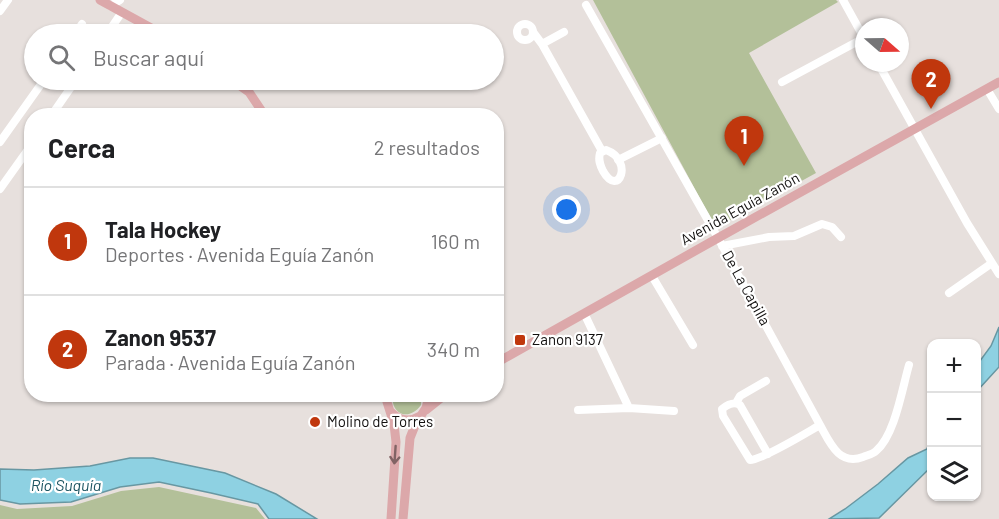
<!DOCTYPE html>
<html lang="es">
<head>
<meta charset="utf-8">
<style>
	body { margin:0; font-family:Barlow,sans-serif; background:#f6f6f6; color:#202124 }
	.controls { position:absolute; right:18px; bottom:18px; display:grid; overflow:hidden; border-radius:12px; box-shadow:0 2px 4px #0004 }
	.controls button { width:54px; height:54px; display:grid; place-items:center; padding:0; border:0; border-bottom:2px solid #e0e0e0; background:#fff; color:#202124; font:30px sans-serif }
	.compass { position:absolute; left:855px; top:18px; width:54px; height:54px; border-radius:50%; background:#fff; box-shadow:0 2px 4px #0004; rotate:110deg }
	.you { position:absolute; left:567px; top:210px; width:21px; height:21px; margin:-15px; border:4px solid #fff; border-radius:50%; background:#1a73e8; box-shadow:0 0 0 9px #1a73e833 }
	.badge { display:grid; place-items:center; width:39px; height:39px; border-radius:50%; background:#c0370d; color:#fff; font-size:20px; font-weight:700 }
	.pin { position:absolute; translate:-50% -50px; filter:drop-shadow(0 2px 3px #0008) }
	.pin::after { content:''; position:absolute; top:32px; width:21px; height:18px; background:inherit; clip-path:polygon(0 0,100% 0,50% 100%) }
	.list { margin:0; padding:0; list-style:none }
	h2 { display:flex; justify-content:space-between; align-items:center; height:78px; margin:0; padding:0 24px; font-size:26px }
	h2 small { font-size:20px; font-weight:400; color:#757577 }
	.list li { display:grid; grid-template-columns:39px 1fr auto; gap:18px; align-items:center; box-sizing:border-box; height:108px; padding:0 24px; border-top:2px solid #e0e0e0 }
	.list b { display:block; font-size:22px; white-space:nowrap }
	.list p { margin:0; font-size:20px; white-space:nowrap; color:#757577 }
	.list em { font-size:20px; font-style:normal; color:#757577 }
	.icon { flex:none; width:33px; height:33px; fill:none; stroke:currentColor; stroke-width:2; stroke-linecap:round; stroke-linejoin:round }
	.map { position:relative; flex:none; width:999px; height:519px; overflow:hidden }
	.search { position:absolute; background:#fff; box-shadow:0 2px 4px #0004; left:24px; top:24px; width:480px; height:66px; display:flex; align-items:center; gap:15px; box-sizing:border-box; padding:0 21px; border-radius:33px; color:#757577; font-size:22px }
	.panel { position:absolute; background:#fff; box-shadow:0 2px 4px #0004; left:24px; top:108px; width:480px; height:294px; border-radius:24px }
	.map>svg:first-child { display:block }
	.green { fill:#b3c099 }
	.water { fill:#8ed1e2; stroke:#6897a2; stroke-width:1.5 }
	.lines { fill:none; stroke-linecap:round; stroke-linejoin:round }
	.minor { stroke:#fff; stroke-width:8 }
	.major { stroke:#dca8aa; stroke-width:9 }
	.oneway { stroke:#816364 }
	.poi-dot { fill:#c0370d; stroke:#fff; stroke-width:2 }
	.labels { text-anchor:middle; stroke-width:4.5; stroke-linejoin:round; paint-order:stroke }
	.street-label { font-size:15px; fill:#110f0e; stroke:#fff }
	.poi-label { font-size:15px; fill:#110f0e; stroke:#fff; text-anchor:start }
	.water-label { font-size:16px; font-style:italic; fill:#1c5461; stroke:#fff }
</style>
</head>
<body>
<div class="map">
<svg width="999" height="519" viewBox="0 0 999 519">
	<rect width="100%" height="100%" fill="#e7e0dd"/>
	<!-- green -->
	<path class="green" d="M593 0H836L838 2 749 53 816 173 716 228Z
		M393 395H421V405C409 422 390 414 393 395Z
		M159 487 256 508 265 519H0V505L17 509 72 506 121 491Z"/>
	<!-- water -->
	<path class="water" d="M999 327V367L977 391V365L991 346Z
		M931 437V467L879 518 829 519 845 509 878 484 908 458 927 449Z
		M130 458H153L225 473 276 494 317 519H269L258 504 211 493 159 482 120 487 71 502 20 504 0 500V469L34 470 90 466Z"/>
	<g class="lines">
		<!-- minor -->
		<path class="minor" d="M586 5 718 238 820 425C830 443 839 466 863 457 868 455 873 454 876 451 895 435 902 389 909 365
			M110 6 120 0
			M0 11 8 0
			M517 32a8 8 0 1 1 16 0a8 8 0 1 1-16 0Z
			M533 32 542 44 602 151
			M75 34 82 24
			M107 34 122 12
			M542 44 564 32
			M878 63 967 223 999 274
			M782 82 864 38 843 0
			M987 89 999 109
			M51 116 76 80
			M0 142 44 80
			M606 150C634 160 619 199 603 171 600 165 598 160 600 153Z
			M618 160 662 138
			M0 189 32 144
			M722 246 769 237 794 236 822 224 832 227 841 237
			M652 276 693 345
			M949 293 992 263
			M584 313 629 408
			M736 403 740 396 766 381
			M578 410 629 408 674 411
			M768 454 740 405C733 401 727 405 722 409L723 416 750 460C762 460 806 433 820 425"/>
		<!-- major -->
		<path class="major" d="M100 0 162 34
			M232 80 249 92 265 116
			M496 363 718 238 999 82
			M388 394 387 402 394 424 396 442 391 519
			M426 410 446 394
			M390 411C398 420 409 423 420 416
			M403 519 410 438 416 423 426 408 428 401 427 394"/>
	</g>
	<!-- one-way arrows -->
	<defs><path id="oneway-shaft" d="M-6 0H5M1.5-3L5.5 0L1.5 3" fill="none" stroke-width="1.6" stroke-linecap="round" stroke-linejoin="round" transform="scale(1.5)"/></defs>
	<use class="oneway" href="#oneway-shaft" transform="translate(395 455) rotate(94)"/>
	<!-- markers -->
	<g class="poi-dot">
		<rect x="514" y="334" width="12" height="12" rx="3"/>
		<circle cx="315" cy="422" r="6"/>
	</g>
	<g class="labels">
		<!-- street labels -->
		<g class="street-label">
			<text transform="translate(740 209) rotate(-29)" y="5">Avenida Eguía Zanón</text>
			<text transform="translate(746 288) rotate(61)" y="5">De La Capilla</text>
		</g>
		<!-- poi labels -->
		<g class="poi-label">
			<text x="532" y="345">Zanon 9137</text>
			<text x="327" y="427">Molino de Torres</text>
		</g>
		<!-- water labels -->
		<g class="water-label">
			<text x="66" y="491">Río Suquía</text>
		</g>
	</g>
</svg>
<div class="controls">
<button>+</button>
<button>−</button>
<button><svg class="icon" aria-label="layers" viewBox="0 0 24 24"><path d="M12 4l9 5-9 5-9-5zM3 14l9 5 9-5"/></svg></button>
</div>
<svg class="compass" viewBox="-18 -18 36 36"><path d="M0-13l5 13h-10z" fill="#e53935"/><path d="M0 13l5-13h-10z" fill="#757577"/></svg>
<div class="you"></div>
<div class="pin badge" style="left:744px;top:166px">1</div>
<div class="pin badge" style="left:931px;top:109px">2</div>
<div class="search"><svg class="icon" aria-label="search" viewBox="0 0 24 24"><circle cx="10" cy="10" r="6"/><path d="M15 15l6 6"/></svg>Buscar aquí</div>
<section class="panel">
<h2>Cerca<small>2 resultados</small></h2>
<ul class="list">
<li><span class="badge">1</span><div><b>Tala Hockey</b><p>Deportes · Avenida Eguía Zanón</p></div><em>160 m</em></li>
<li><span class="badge">2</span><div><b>Zanon 9537</b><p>Parada · Avenida Eguía Zanón</p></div><em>340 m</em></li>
</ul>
</section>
</div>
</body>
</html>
